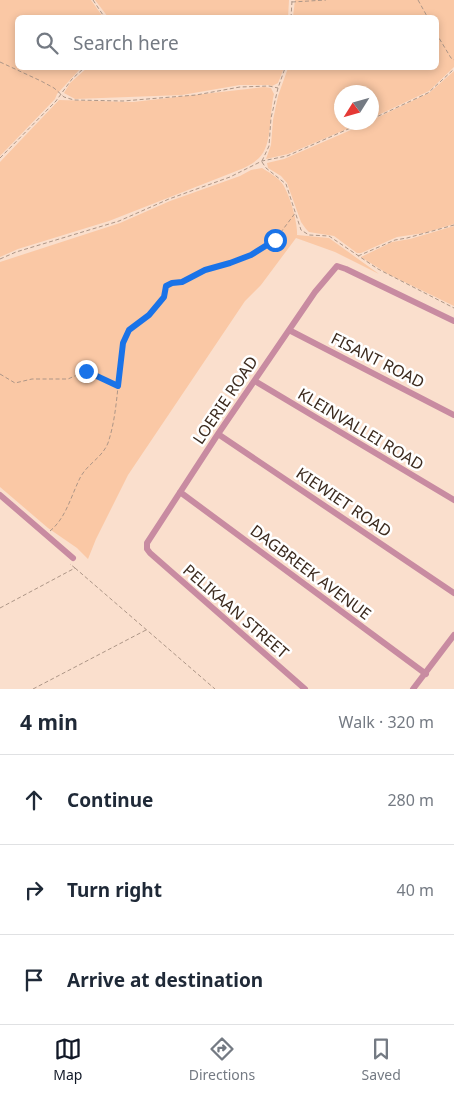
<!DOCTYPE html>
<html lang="en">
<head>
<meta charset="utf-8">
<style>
	body { margin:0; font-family:"Noto Sans",sans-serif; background:#f2f2f3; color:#1f2937 }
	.compass { position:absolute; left:334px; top:85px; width:45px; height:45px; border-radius:50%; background:#fff; box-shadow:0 2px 8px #0003; rotate:233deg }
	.stop { position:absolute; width:15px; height:15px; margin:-11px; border:4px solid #1a73e8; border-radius:50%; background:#fff }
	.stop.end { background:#1a73e8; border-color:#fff; box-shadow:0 1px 5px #0008 }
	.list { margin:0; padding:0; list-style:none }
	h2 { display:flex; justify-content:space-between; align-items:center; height:65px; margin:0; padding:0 20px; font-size:21px }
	h2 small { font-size:16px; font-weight:400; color:#747a83 }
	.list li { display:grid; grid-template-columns:32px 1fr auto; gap:15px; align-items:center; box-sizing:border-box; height:90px; padding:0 20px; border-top:1px solid #e0e1e3 }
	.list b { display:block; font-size:19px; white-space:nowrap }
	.list em { font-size:16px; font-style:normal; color:#747a83 }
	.icon { flex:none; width:28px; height:28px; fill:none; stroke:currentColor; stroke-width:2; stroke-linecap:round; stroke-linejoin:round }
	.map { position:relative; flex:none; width:454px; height:689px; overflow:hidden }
	.search { position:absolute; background:#fff; box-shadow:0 2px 8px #0003; left:15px; right:15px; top:15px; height:55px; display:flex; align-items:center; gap:12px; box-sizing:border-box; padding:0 18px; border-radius:8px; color:#747a83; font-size:19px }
	.sheet { height:335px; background:#fff }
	nav { display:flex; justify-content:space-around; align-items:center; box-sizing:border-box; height:70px; border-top:1px solid #e0e1e3; background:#fff; font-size:14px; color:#747a83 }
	nav a { display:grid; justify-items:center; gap:2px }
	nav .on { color:#111827 }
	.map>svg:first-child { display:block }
	.green { fill:#fac8a5 }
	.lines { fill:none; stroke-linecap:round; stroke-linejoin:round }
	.path { stroke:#ad9687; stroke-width:1; stroke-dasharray:4 2.5; stroke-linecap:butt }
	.street { stroke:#c88ba1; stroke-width:6 }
	.route { stroke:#1a73e8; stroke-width:6 }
	.labels { text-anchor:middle; stroke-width:5; stroke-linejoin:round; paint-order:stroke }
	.street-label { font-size:16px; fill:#3c2b1f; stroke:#fff }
</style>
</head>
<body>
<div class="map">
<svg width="454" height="689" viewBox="0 0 454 689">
	<rect width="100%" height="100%" fill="#fadfcd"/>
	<!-- green -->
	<path class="green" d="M0 0H91L103 17 18 18V68H81L57 94 55 99 0 156Z
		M95 0H289L288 18 108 17Z
		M295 0H454V67L429 91 372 118V92H342V122L361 123 288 154 266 159 271 145 273 120 278 96 288 68H436V18L293 17Z
		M87 68H284L278 83 272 86 269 85H240L182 95 75 99 64 93 70 83Z
		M454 71V224L424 233 397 237 361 253H357L334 236 309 232 306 229 301 222 287 183 281 176 268 168 267 163 284 159 367 123 372 122V120L429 93Z
		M264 87 271 88 274 94C269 112 273 145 259 158 254 163 246 167 239 170L109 221 18 249 0 257V162L59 100 133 102Z
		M262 168C268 172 276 176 281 182 289 191 298 223 297 235L329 238 379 274 335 252 296 238 261 285 245 301 128 475 96 539 88 559 77 548 48 528 0 487V262L120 223 170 201 240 176 251 170Z
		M454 226V306L388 274 361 257 392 242 410 239Z"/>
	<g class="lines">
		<!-- path -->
		<path class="path" d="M93 0 105 18
			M418 0 428 18
			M292 2 326 0
			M291 18 292 0
			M436 33 451 58 454 60
			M0 62 41 81 54 88 64 97 74 100 123 101 196 95 240 87 269 86 278 88
			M372 119 428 93 454 69
			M0 158 56 101 72 79 84 68
			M262 161 269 146 271 118 278 88 285 68
			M262 162 266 168 286 184 301 230 309 235 329 236 378 269 454 308
			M358 256 395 240 407 238 454 225
			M0 259 16 252 119 221 169 199 230 177 262 161 287 156 364 122
			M0 374 15 383 32 379H68L86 371 117 386
			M50 531C66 518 71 496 80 478 87 464 102 458 108 443 116 419 117 393 120 368 121 360 120 349 123 342 131 319 159 317 166 286L172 283 182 282 205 270 230 263 251 255 275 240 296 212
			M75 568 215 689
			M0 608 75 568 70 564
			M33 689 146 630"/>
		<!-- street -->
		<path class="street" d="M289 330 454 415
			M255 381 454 500
			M218 434 454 593
			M180 492 426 674
			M0 495 73 558
			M305 689 150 553 147 549V543L218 434 315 292 337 266 346 269 454 321
			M413 689 454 635"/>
	</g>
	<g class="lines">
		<!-- route -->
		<path class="route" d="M86 371 118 386 123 343 129 330 149 315 164 297 166 286 172 283 182 282 205 270 230 263 251 255 275 240"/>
	</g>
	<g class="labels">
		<!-- street labels -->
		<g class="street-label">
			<text transform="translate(378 360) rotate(27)" y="6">FISANT ROAD</text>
			<text transform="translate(225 400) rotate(-56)" y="6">LOERIE ROAD</text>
			<text transform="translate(361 429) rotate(31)" y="6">KLEINVALLEI ROAD</text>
			<text transform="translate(344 502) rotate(34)" y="6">KIEWIET ROAD</text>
			<text transform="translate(311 572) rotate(37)" y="6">DAGBREEK AVENUE</text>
			<text transform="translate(236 611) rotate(41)" y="6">PELIKAAN STREET</text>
		</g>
	</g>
</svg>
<svg class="compass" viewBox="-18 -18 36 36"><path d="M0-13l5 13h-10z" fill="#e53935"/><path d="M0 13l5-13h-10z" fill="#747a83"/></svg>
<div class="stop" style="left:275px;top:240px"></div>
<div class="stop end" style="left:86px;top:371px"></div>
<div class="search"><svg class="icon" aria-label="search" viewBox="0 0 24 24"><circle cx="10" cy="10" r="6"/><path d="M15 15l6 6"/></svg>Search here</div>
</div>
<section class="sheet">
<h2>4 min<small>Walk · 320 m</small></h2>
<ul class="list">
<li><svg class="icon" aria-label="ahead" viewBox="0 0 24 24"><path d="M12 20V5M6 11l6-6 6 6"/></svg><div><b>Continue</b></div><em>280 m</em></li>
<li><svg class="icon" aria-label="right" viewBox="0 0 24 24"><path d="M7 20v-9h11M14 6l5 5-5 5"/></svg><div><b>Turn right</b></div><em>40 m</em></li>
<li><svg class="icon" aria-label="arrive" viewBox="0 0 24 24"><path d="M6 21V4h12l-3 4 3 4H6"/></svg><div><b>Arrive at destination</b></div></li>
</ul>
</section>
<nav>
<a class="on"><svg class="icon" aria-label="map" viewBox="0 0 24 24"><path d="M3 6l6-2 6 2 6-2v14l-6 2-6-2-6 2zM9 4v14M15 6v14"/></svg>Map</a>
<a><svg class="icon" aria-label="directions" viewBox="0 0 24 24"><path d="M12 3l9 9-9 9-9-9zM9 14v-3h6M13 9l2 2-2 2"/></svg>Directions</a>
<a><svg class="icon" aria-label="saved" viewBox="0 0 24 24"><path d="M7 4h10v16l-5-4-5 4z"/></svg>Saved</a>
</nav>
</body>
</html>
